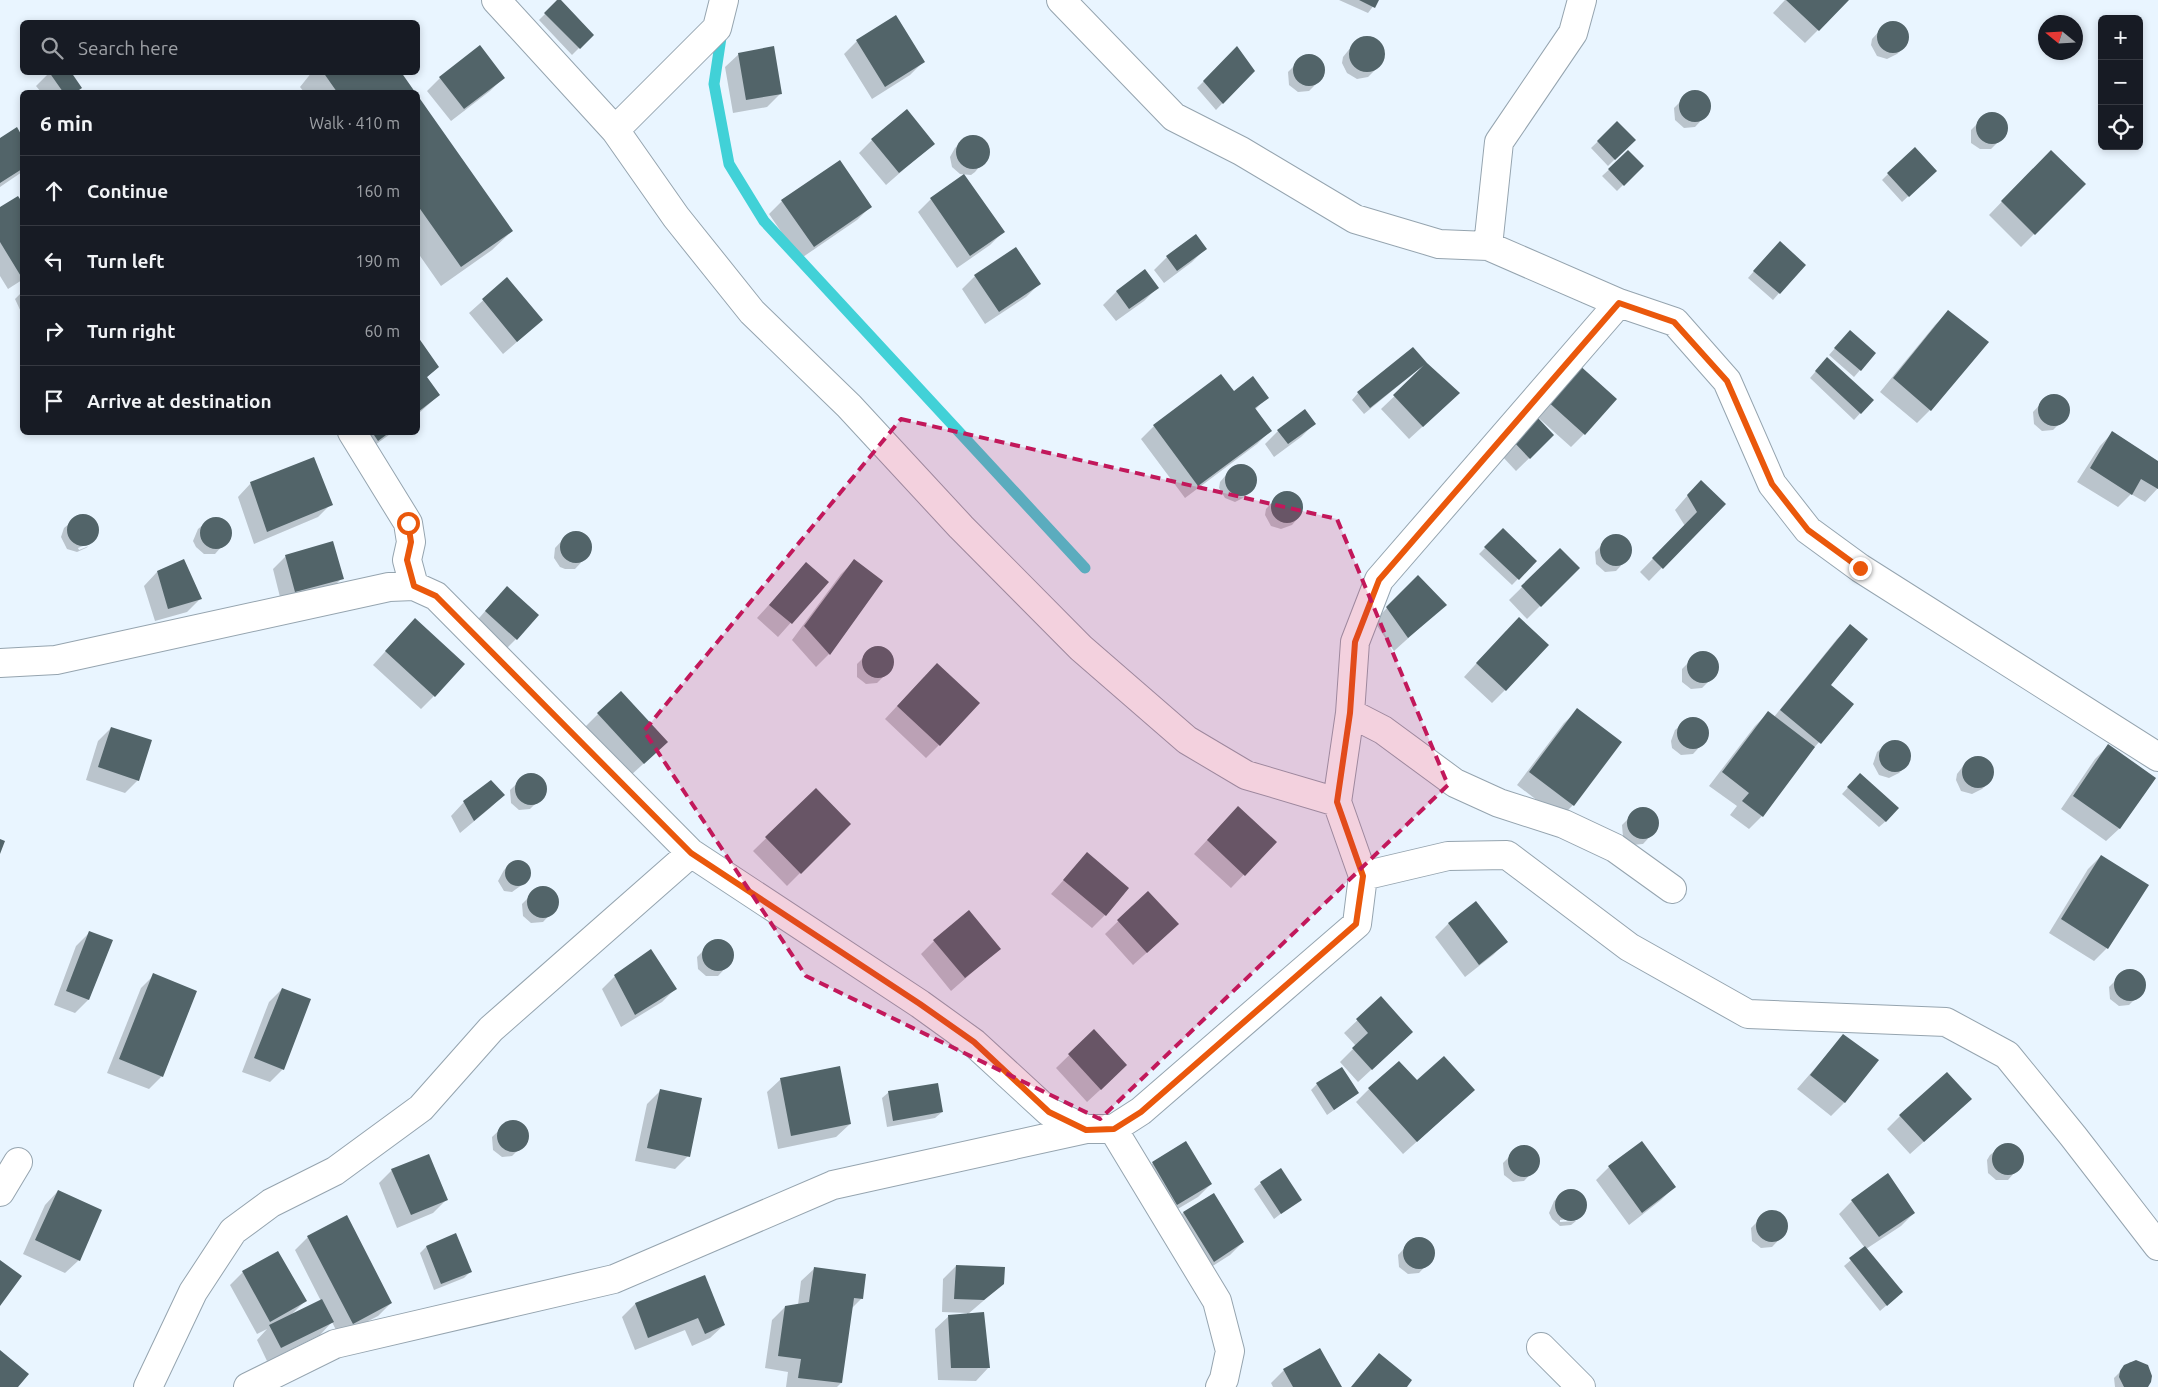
<!DOCTYPE html>
<html lang="en">
<head>
<meta charset="utf-8">
<style>
	body { margin:0; font-family:Ubuntu,sans-serif; background:#20242c; color:#f1f3f6 }
	.controls { position:absolute; right:15px; top:15px; display:grid; overflow:hidden; border-radius:8px; box-shadow:0 2px 8px #0003 }
	.controls button { width:45px; height:45px; display:grid; place-items:center; padding:0; border:0; border-bottom:1px solid #363941; background:#171b24; color:#f1f3f6; font:25px sans-serif }
	.compass { position:absolute; left:2038px; top:15px; width:45px; height:45px; border-radius:50%; background:#171b24; box-shadow:0 2px 8px #0003; rotate:288deg }
	.stop { position:absolute; width:15px; height:15px; margin:-11px; border:4px solid #ea580c; border-radius:50%; background:#fff }
	.stop.end { background:#ea580c; border-color:#fff; box-shadow:0 1px 5px #0008 }
	.list { margin:0; padding:0; list-style:none }
	h2 { display:flex; justify-content:space-between; align-items:center; height:65px; margin:0; padding:0 20px; font-size:21px }
	h2 small { font-size:16px; font-weight:400; color:#9ea1a6 }
	.list li { display:grid; grid-template-columns:32px 1fr auto; gap:15px; align-items:center; box-sizing:border-box; height:70px; padding:0 20px; border-top:1px solid #363941 }
	.list b { display:block; font-size:19px; white-space:nowrap }
	.list em { font-size:16px; font-style:normal; color:#9ea1a6 }
	.icon { flex:none; width:28px; height:28px; fill:none; stroke:currentColor; stroke-width:2; stroke-linecap:round; stroke-linejoin:round }
	.map { position:relative; flex:none; width:2158px; height:1387px; overflow:hidden }
	.search { position:absolute; background:#171b24; box-shadow:0 2px 8px #0003; left:20px; top:20px; width:400px; height:55px; display:flex; align-items:center; gap:12px; box-sizing:border-box; padding:0 18px; border-radius:8px; color:#9ea1a6; font-size:19px }
	.panel { position:absolute; background:#171b24; box-shadow:0 2px 8px #0003; left:20px; top:90px; width:400px; height:345px; border-radius:8px }
	.map>svg:first-child { display:block }
	.shadow { fill:#0003 }
	.lines { fill:none; stroke-linecap:round; stroke-linejoin:round }
	.stream { stroke:#41d1d7; stroke-width:11 }
	.building { fill:#526469 }
	.street-casing { stroke:#95a4af; stroke-width:30 }
	.street { stroke:#fff; stroke-width:28 }
	.route { stroke:#ea580c; stroke-width:6 }
	.marked { fill:#c2185b; fill-opacity:0.2; stroke:#c2185b; stroke-width:4; stroke-dasharray:10 6; stroke-linejoin:round }
</style>
</head>
<body>
<div class="map">
<svg width="2158" height="1387" viewBox="0 0 2158 1387">
	<rect width="100%" height="100%" fill="#e9f5ff"/>
	<!-- shadow -->
	<path class="shadow" d="M559 0 592 35 572 55 539 20Z
		M1339 0H1378L1368 13Z
		M1785 0H1848L1805 43 1773 13Z
		M895 17 923 62 910 75 872 99 844 54 857 41Z
		M1894 22 1904 27 1908 37 1904 48 1897 54 1887 59 1877 56 1871 45 1872 39 1883 27Z
		M1366 37 1372 38 1381 45 1384 56 1379 66 1368 77 1357 79 1347 73 1342 63 1343 57 1356 41Z
		M1237 48 1253 71 1216 110 1197 88Z
		M739 54 780 94 767 107 733 113 725 67Z
		M1304 56 1316 57 1323 65 1324 76 1309 91 1298 92 1289 85 1288 72Z
		M50 72 80 88 76 92H41L36 86Z
		M312 72H399L414 92H304L300 87Z
		M440 78H503L490 91 451 121 427 91Z
		M1690 92 1701 93 1709 101V112L1695 127 1684 128 1675 120 1674 108Z
		M418 98 512 231 492 250 441 286 418 253Z
		M1987 114H1998L2006 122V134L1991 149H1980L1971 143V130Z
		M1617 123 1634 140 1608 166 1591 148Z
		M17 129 22 138V172L0 187V140Z
		M976 136 985 142 988 146V156L975 172 971 175 960 174 952 167 950 157 955 148 962 141 966 138Z
		M872 140 933 144 886 185 859 153Z
		M1628 152 1642 166 1617 191 1602 176Z
		M840 161 870 207 857 220 800 259 769 214 782 201Z
		M2038 164 2084 184 2021 247 1989 215Z
		M1888 174 1929 177 1902 202 1882 180Z
		M964 176 1003 232 990 245 957 268 918 212 931 199Z
		M18 197 22 205V280L8 289 0 276V208Z
		M1205 249 1192 262 1164 283 1154 270 1167 257Z
		M1773 249 1804 265 1773 300 1748 278Z
		M1145 271 1157 288 1144 301 1116 321 1103 305 1116 292Z
		M975 276 1039 284 1026 297 985 324 962 289Z
		M507 279 542 320 503 354 469 313Z
		M22 292V314L15 299Z
		M1949 311 1930 410 1917 423 1880 392 1935 325Z
		M1844 338 1875 353 1854 377 1829 355Z
		M418 339 438 367 426 378 439 395 418 414Z
		M1425 363 1445 406 1409 439 1381 409 1423 369 1421 367 1364 414 1352 400 1358 393Z
		M1821 365 1872 400 1854 420 1810 378Z
		M1221 376 1234 393 1267 397 1255 410 1270 431 1257 444 1185 498 1141 439 1154 426Z
		M1564 378 1584 434 1571 447 1533 413Z
		M2049 395 2060 396 2065 399 2068 404V415L2053 430 2042 431 2034 424 2033 412Z
		M1314 424 1301 437 1274 457 1265 444 1278 431Z
		M349 432H393L364 453Z
		M2113 432 2158 463V488L2145 502 2131 494 2118 507 2077 482 2100 446Z
		M1553 435 1516 471 1501 455 1514 442Z
		M1241 465 1252 469 1256 479 1255 485 1245 497 1235 502 1225 498 1219 488 1220 482 1231 469Z
		M251 483 331 504 318 517 254 544 238 497Z
		M1288 492 1298 497 1303 508 1298 518 1292 525 1281 529 1271 526 1265 515 1266 509 1277 497Z
		M1688 495 1724 504 1649 581 1640 572 1685 526 1675 510Z
		M80 515 93 519 98 532 91 543 78 548 79 550 89 546 86 548 77 552 67 549 61 537 64 528Z
		M210 519H222L229 527V538L215 554H204L196 547 193 541 198 529Z
		M1503 530 1535 561 1512 585 1479 554Z
		M573 532 586 536 591 544 589 554 575 569H565L560 567 554 558 555 548 568 534Z
		M1611 536H1622L1630 544V556L1616 571 1605 572 1596 564 1595 552Z
		M1560 550 1578 568 1527 619 1509 600Z
		M286 556 342 578 329 591 282 605 273 569Z
		M854 561 881 581 829 654 816 667 792 640 841 574Z
		M806 564 827 582 778 637 757 618Z
		M157 572 200 599 187 612 155 621 144 586Z
		M1418 577 1445 605 1394 651 1374 621Z
		M494 601 516 639 503 652 473 625Z
		M1850 626 1829 685 1852 704 1807 756 1762 816 1749 829 1730 815 1737 806 1709 786 1755 726 1768 713 1774 717 1837 639Z
		M1506 631 1505 690 1492 703 1464 677Z
		M402 633 434 696 421 709 373 665Z
		M873 648H884L892 656V668L877 683 866 684 857 677V664Z
		M1698 653 1709 654 1717 662V673L1702 688 1691 689 1682 682V669Z
		M924 677 939 745 926 758 885 719Z
		M1578 710 1573 805 1560 818 1517 785 1564 723Z
		M598 714 653 755 630 776 585 727Z
		M1688 719 1699 720 1707 728V739L1693 754 1681 755 1672 748 1671 741 1675 730Z
		M111 728 138 780 125 793 86 780 98 741Z
		M1890 741 1902 742 1906 745 1910 756 1906 766 1899 773 1889 778 1879 775 1873 764 1877 752Z
		M2108 746 2120 828 2106 841 2061 809 2095 759Z
		M1979 757 1989 762 1993 772 1989 783 1982 789 1972 794 1961 791 1956 780 1957 774 1967 761Z
		M526 775H537L545 783V794L530 809 519 810 511 803 510 790Z
		M1854 781 1886 821 1879 827 1842 794Z
		M816 789 849 824 787 886 753 851Z
		M503 795 490 808 460 833 451 816 464 802Z
		M1638 809 1649 810 1657 818V829L1643 844 1632 845 1623 837 1622 825Z
		M1225 821 1275 842 1231 888 1194 854Z
		M1087 854 1105 915 1092 928 1051 894Z
		M2101 856 2107 948 2094 961 2049 933 2088 869Z
		M518 861 526 864 530 871 526 882 512 892 504 891 498 881 504 870 510 864Z
		M538 888H549L557 896V907L543 922 531 923 523 916 522 904Z
		M1148 892 1164 937 1133 965 1105 934Z
		M1476 903 1506 942 1493 955 1465 977 1435 937 1448 924Z
		M89 933 88 1000 75 1013 54 1005 76 946Z
		M713 941H724L732 949V961L718 976H706L698 969 697 957Z
		M934 941 999 949 951 991 921 954Z
		M2125 971H2136L2144 979V990L2129 1005 2119 1006 2110 999 2109 987Z
		M154 975 162 1076 149 1089 107 1073 141 988Z
		M615 976 675 989 662 1002 621 1027 602 989Z
		M282 989 283 1069 270 1082 242 1072 269 1002Z
		M1381 998 1412 1032 1358 1082 1340 1062 1356 1046 1344 1033Z
		M1094 1031 1113 1078 1087 1102 1056 1068Z
		M1843 1036 1877 1060 1844 1103 1831 1116 1797 1089Z
		M781 1079 850 1124 836 1137 778 1149 767 1092Z
		M1417 1082 1460 1103 1403 1154 1356 1102 1369 1089Z
		M1317 1084 1358 1093 1327 1115 1311 1090Z
		M660 1091 688 1156 675 1169 635 1161 647 1104Z
		M889 1092 942 1112 935 1118 887 1127 882 1098Z
		M1957 1112 1910 1154 1887 1129 1900 1116Z
		M508 1122H519L527 1130V1141L512 1156 502 1157 493 1150 492 1137Z
		M2003 1145H2014L2022 1153V1164L2008 1180H1996L1988 1173 1987 1160 1990 1155Z
		M1519 1147H1530L1538 1155V1166L1524 1181 1513 1182 1504 1175 1503 1163Z
		M1153 1163 1211 1184 1198 1197 1164 1217 1140 1176Z
		M1609 1167 1674 1187 1661 1200 1629 1225 1596 1180Z
		M392 1170 446 1200 433 1213 397 1228 379 1183Z
		M1261 1183 1300 1199 1274 1219 1254 1189Z
		M1566 1190 1578 1191 1585 1199V1210L1578 1218 1560 1220V1222L1576 1221 1571 1225 1560 1226 1552 1219 1549 1213 1554 1201Z
		M58 1191 79 1260 65 1273 23 1254 45 1205Z
		M1213 1194 1243 1242 1230 1255 1200 1274 1170 1226 1183 1213Z
		M1852 1201 1914 1213 1901 1226 1866 1249 1895 1298 1880 1311 1844 1266 1865 1248 1839 1214Z
		M1767 1212H1778L1786 1220V1232L1772 1247 1761 1248 1752 1241 1751 1228Z
		M455 1235 470 1272 464 1278 434 1290 420 1253 426 1247Z
		M308 1237 391 1303 378 1316 339 1336 332 1322 320 1335 267 1361 257 1340 267 1329 257 1334 230 1285 243 1272 305 1301 291 1315 321 1301 295 1250Z
		M1414 1238 1426 1239 1433 1247V1258L1419 1273 1408 1274 1399 1267 1398 1255Z
		M956 1266 1003 1284 968 1314 989 1367 976 1381 938 1380 935 1329 949 1316 967 1315V1313L942 1312 943 1279Z
		M815 1268 862 1298 851 1309 841 1383 837 1387H786L788 1372 765 1368 772 1320 785 1307 798 1305 801 1281Z
		M704 1277 724 1325 710 1338 692 1346 685 1330 635 1350 622 1317 635 1304Z
		M2130 1362 2142 1363 2145 1387H2115L2114 1378Z
		M1284 1370 1341 1387H1273L1271 1383Z"/>
	<g class="lines">
		<!-- stream -->
		<path class="stream" d="M722 31 714 84 729 164 764 221 1085 568"/>
	</g>
	<!-- building -->
	<path class="building" d="M557 0H561L594 35 580 49 544 13Z
		M1359 0H1379L1375 8Z
		M1786 0H1849L1819 31Z
		M896 15 925 62 885 87 856 40Z
		M1877 37a16 16 0 1 1 32 0a16 16 0 1 1-32 0Z
		M1349 54a18 18 0 1 1 36 0a18 18 0 1 1-36 0Z
		M480 45 505 78 464 109 439 77Z
		M774 46 782 94 746 100 738 53Z
		M1237 46 1255 71 1223 104 1203 81Z
		M1293 70a16 16 0 1 1 32 0a16 16 0 1 1-32 0Z
		M49 72H71L82 88 76 92H63Z
		M323 72H401L415 92H337Z
		M1679 106a16 16 0 1 1 32 0a16 16 0 1 1-32 0Z
		M418 96 513 231 461 267 418 206Z
		M907 109 935 144 899 173 871 139Z
		M1976 128a16 16 0 1 1 32 0a16 16 0 1 1-32 0Z
		M1617 121 1636 140 1615 160 1597 141Z
		M17 127 22 136V169L0 183V138Z
		M956 152a17 17 0 1 1 34 0a17 17 0 1 1-34 0Z
		M1915 147 1937 171 1909 197 1887 173Z
		M1628 150 1644 166 1624 186 1608 169Z
		M2051 150 2086 184 2035 235 2001 201Z
		M840 160 872 207 814 247 781 200Z
		M964 174 1005 232 970 256 930 198Z
		M18 196 22 202V278L0 242V207Z
		M1196 234 1207 249 1177 271 1166 256Z
		M1780 241 1806 265 1780 294 1753 271Z
		M1016 247 1041 284 999 312 974 275Z
		M1145 269 1159 288 1129 309 1116 291Z
		M507 277 543 320 517 342 482 299Z
		M1948 310 1989 342 1931 411 1893 378Z
		M1850 330 1876 353 1861 371 1834 348Z
		M418 337 439 367 427 377 440 395 418 412Z
		M1413 347 1427 363 1460 393 1423 427 1393 395 1424 365 1370 408 1357 392Z
		M1827 357 1874 400 1861 414 1815 371Z
		M1577 363 1617 399 1585 435 1545 399Z
		M1221 374 1234 391 1253 376 1269 398 1255 408 1272 431 1198 486 1153 425Z
		M2038 410a16 16 0 1 1 32 0a16 16 0 1 1-32 0Z
		M1305 409 1316 424 1288 444 1277 430Z
		M1538 418 1554 435 1530 459 1513 441Z
		M2112 431 2158 461V489L2141 479 2132 495 2090 468Z
		M372 432H390L378 441Z
		M314 457 333 505 267 532 250 482Z
		M1225 480a16 16 0 1 1 32 0a16 16 0 1 1-32 0Z
		M1701 480 1726 504 1663 569 1652 558 1697 512 1687 495Z
		M1271 507a16 16 0 1 1 32 0a16 16 0 1 1-32 0Z
		M67 530a16 16 0 1 1 32 0a16 16 0 1 1-32 0Z
		M200 533a16 16 0 1 1 32 0a16 16 0 1 1-32 0Z
		M1503 528 1537 561 1519 580 1484 547Z
		M560 547a16 16 0 1 1 32 0a16 16 0 1 1-32 0Z
		M1600 550a16 16 0 1 1 32 0a16 16 0 1 1-32 0Z
		M333 541 344 579 295 592 285 555Z
		M1560 548 1580 568 1541 607 1521 586Z
		M184 559 202 599 168 609 157 571Z
		M854 559 883 581 830 655 804 626Z
		M806 562 829 582 792 624 769 605Z
		M1418 575 1447 605 1408 638 1386 607Z
		M507 586 539 615 517 640 485 611Z
		M1519 617 1549 645 1506 691 1476 663Z
		M415 618 465 664 435 697 385 651Z
		M1850 624 1868 639 1831 685 1854 704 1821 744 1780 710Z
		M862 662a16 16 0 1 1 32 0a16 16 0 1 1-32 0Z
		M1687 667a16 16 0 1 1 32 0a16 16 0 1 1-32 0Z
		M937 663 980 703 940 746 897 706Z
		M621 691 668 742 644 764 597 713Z
		M1577 708 1622 742 1574 806 1529 772Z
		M1768 711 1815 747 1763 817 1742 801 1749 793 1722 772Z
		M1677 733a16 16 0 1 1 32 0a16 16 0 1 1-32 0Z
		M111 727 152 740 139 781 98 767Z
		M1879 756a16 16 0 1 1 32 0a16 16 0 1 1-32 0Z
		M2108 744 2156 778 2120 829 2073 796Z
		M1962 772a16 16 0 1 1 32 0a16 16 0 1 1-32 0Z
		M515 789a16 16 0 1 1 32 0a16 16 0 1 1-32 0Z
		M1860 773 1899 808 1886 822 1847 787Z
		M491 780 505 795 474 821 463 801Z
		M816 788 851 824 801 874 765 837Z
		M1238 806 1277 842 1245 876 1207 840Z
		M1627 823a16 16 0 1 1 32 0a16 16 0 1 1-32 0Z
		M0 839 5 841 0 854Z
		M1087 852 1129 888 1106 916 1063 880Z
		M2101 855 2149 885 2108 949 2061 919Z
		M505 873a13 13 0 1 1 26 0a13 13 0 1 1-26 0Z
		M527 902a16 16 0 1 1 32 0a16 16 0 1 1-32 0Z
		M1148 891 1179 924 1147 953 1117 920Z
		M1476 901 1508 942 1479 965 1448 923Z
		M969 910 1001 949 965 978 933 940Z
		M89 931 113 940 89 1000 66 991Z
		M702 955a16 16 0 1 1 32 0a16 16 0 1 1-32 0Z
		M651 949 677 989 635 1015 614 975Z
		M2114 985a16 16 0 1 1 32 0a16 16 0 1 1-32 0Z
		M153 973 197 991 163 1077 119 1059Z
		M282 988 311 999 284 1070 254 1058Z
		M1381 996 1413 1032 1372 1070 1352 1048 1368 1033 1356 1019Z
		M1094 1029 1127 1065 1101 1090 1068 1054Z
		M1843 1034 1879 1060 1845 1103 1810 1075Z
		M1444 1056 1475 1090 1417 1142 1368 1088 1399 1061 1417 1080Z
		M840 1066 851 1124 791 1136 780 1078Z
		M1342 1067 1359 1093 1334 1110 1316 1083Z
		M1947 1072 1972 1099 1924 1142 1899 1115Z
		M938 1083 943 1112 893 1121 888 1091Z
		M660 1089 702 1098 690 1157 647 1148Z
		M497 1136a16 16 0 1 1 32 0a16 16 0 1 1-32 0Z
		M1186 1141 1212 1184 1177 1205 1152 1162Z
		M1642 1141 1676 1187 1642 1213 1608 1166Z
		M1992 1159a16 16 0 1 1 32 0a16 16 0 1 1-32 0Z
		M1508 1161a16 16 0 1 1 32 0a16 16 0 1 1-32 0Z
		M429 1154 448 1200 411 1215 391 1169Z
		M1281 1168 1302 1200 1281 1214 1260 1182Z
		M1888 1173 1915 1213 1879 1237 1851 1200Z
		M1555 1205a16 16 0 1 1 32 0a16 16 0 1 1-32 0Z
		M58 1190 102 1210 80 1261 35 1240Z
		M1214 1193 1244 1242 1214 1262 1183 1212Z
		M1756 1226a16 16 0 1 1 32 0a16 16 0 1 1-32 0Z
		M347 1215 392 1303 353 1324 307 1236Z
		M456 1233 472 1272 441 1284 426 1246Z
		M1403 1253a16 16 0 1 1 32 0a16 16 0 1 1-32 0Z
		M1865 1246 1903 1292 1887 1306 1849 1258Z
		M278 1251 307 1301 270 1322 242 1271Z
		M0 1260 22 1276 0 1306Z
		M956 1265 1005 1267 1004 1284 984 1300 954 1299Z
		M814 1267 866 1274 863 1299 854 1298 842 1383 798 1378 801 1359 778 1356 785 1306 809 1302Z
		M705 1275 725 1325 705 1334 698 1318 648 1338 635 1303Z
		M322 1299 334 1322 281 1348 269 1325Z
		M984 1312 990 1368H951L948 1315Z
		M1320 1348 1342 1387H1293L1283 1369Z
		M0 1350 29 1374 18 1387H0Z
		M1379 1353 1412 1380 1407 1387H1351Z
		M2136 1360 2148 1365 2152 1376 2151 1382 2148 1387H2124L2119 1377 2120 1371 2124 1365Z"/>
	<g class="lines">
		<!-- street casing -->
		<g class="street-casing">
			<path id="street" d="M496 0 615 130 676 217 752 312 849 406 961 527 1081 648 1187 740 1246 775 1337 802
				M1061 0 1174 117 1241 151 1355 219 1439 244 1488 246
				M615 130 717 28 724 0
				M1619 303 1675 322 1727 381 1772 484 1808 530 1860 568 2158 757
				M352 432 408 523 411 542 407 560 414 586
				M0 663 56 660 389 587 414 586 436 596 691 853 920 1004 974 1043 1049 1112 1086 1129H1113L1141 1111 1357 924 1363 876 1337 802 1350 713 1355 642 1379 580 1619 303 1488 246 1499 142 1573 33 1582 0
				M1350 713 1383 730 1455 783 1499 803 1564 824 1615 848 1672 889
				M1363 876 1448 856 1507 855 1629 947 1748 1014 1946 1022 2007 1055 2073 1136 2158 1246
				M1113 1129 1217 1301 1230 1351 1224 1379 1220 1387
				M0 1192 18 1162
				M1541 1347 1581 1387
				M148 1387 193 1292 233 1231 271 1203 335 1171 421 1108 491 1029 691 853
				M248 1387 335 1344 614 1279 833 1185 1086 1129"/>
		</g>
		<!-- street -->
		<use href="#street" class="street"/>
	</g>
	<g class="lines">
		<!-- route -->
		<path class="route" d="M408 523 411 542 407 560 414 586 436 596 691 853 920 1004 974 1042 1049 1112 1086 1130 1114 1129 1141 1112 1356 924 1363 876 1337 802 1350 713 1355 642 1379 580 1619 303 1674 322 1727 381 1772 484 1808 530 1860 568"/>
	</g>
	<!-- marked area -->
	<path class="marked" d="M901 419 1337 519 1448 785 1100 1119 806 976 644 731Z"/>
</svg>
<div class="controls">
<button>+</button>
<button>−</button>
<button><svg class="icon" aria-label="locate" viewBox="0 0 24 24"><circle cx="12" cy="12" r="6"/><path d="M12 2v4M12 18v4M2 12h4M18 12h4"/></svg></button>
</div>
<svg class="compass" viewBox="-18 -18 36 36"><path d="M0-13l5 13h-10z" fill="#e53935"/><path d="M0 13l5-13h-10z" fill="#9ea1a6"/></svg>
<div class="stop" style="left:408px;top:523px"></div>
<div class="stop end" style="left:1860px;top:568px"></div>
<div class="search"><svg class="icon" aria-label="search" viewBox="0 0 24 24"><circle cx="10" cy="10" r="6"/><path d="M15 15l6 6"/></svg>Search here</div>
<section class="panel">
<h2>6 min<small>Walk · 410 m</small></h2>
<ul class="list">
<li><svg class="icon" aria-label="ahead" viewBox="0 0 24 24"><path d="M12 20V5M6 11l6-6 6 6"/></svg><div><b>Continue</b></div><em>160 m</em></li>
<li><svg class="icon" aria-label="left" viewBox="0 0 24 24"><path d="M17 20v-9H6M10 6l-5 5 5 5"/></svg><div><b>Turn left</b></div><em>190 m</em></li>
<li><svg class="icon" aria-label="right" viewBox="0 0 24 24"><path d="M7 20v-9h11M14 6l5 5-5 5"/></svg><div><b>Turn right</b></div><em>60 m</em></li>
<li><svg class="icon" aria-label="arrive" viewBox="0 0 24 24"><path d="M6 21V4h12l-3 4 3 4H6"/></svg><div><b>Arrive at destination</b></div></li>
</ul>
</section>
</div>
</body>
</html>
